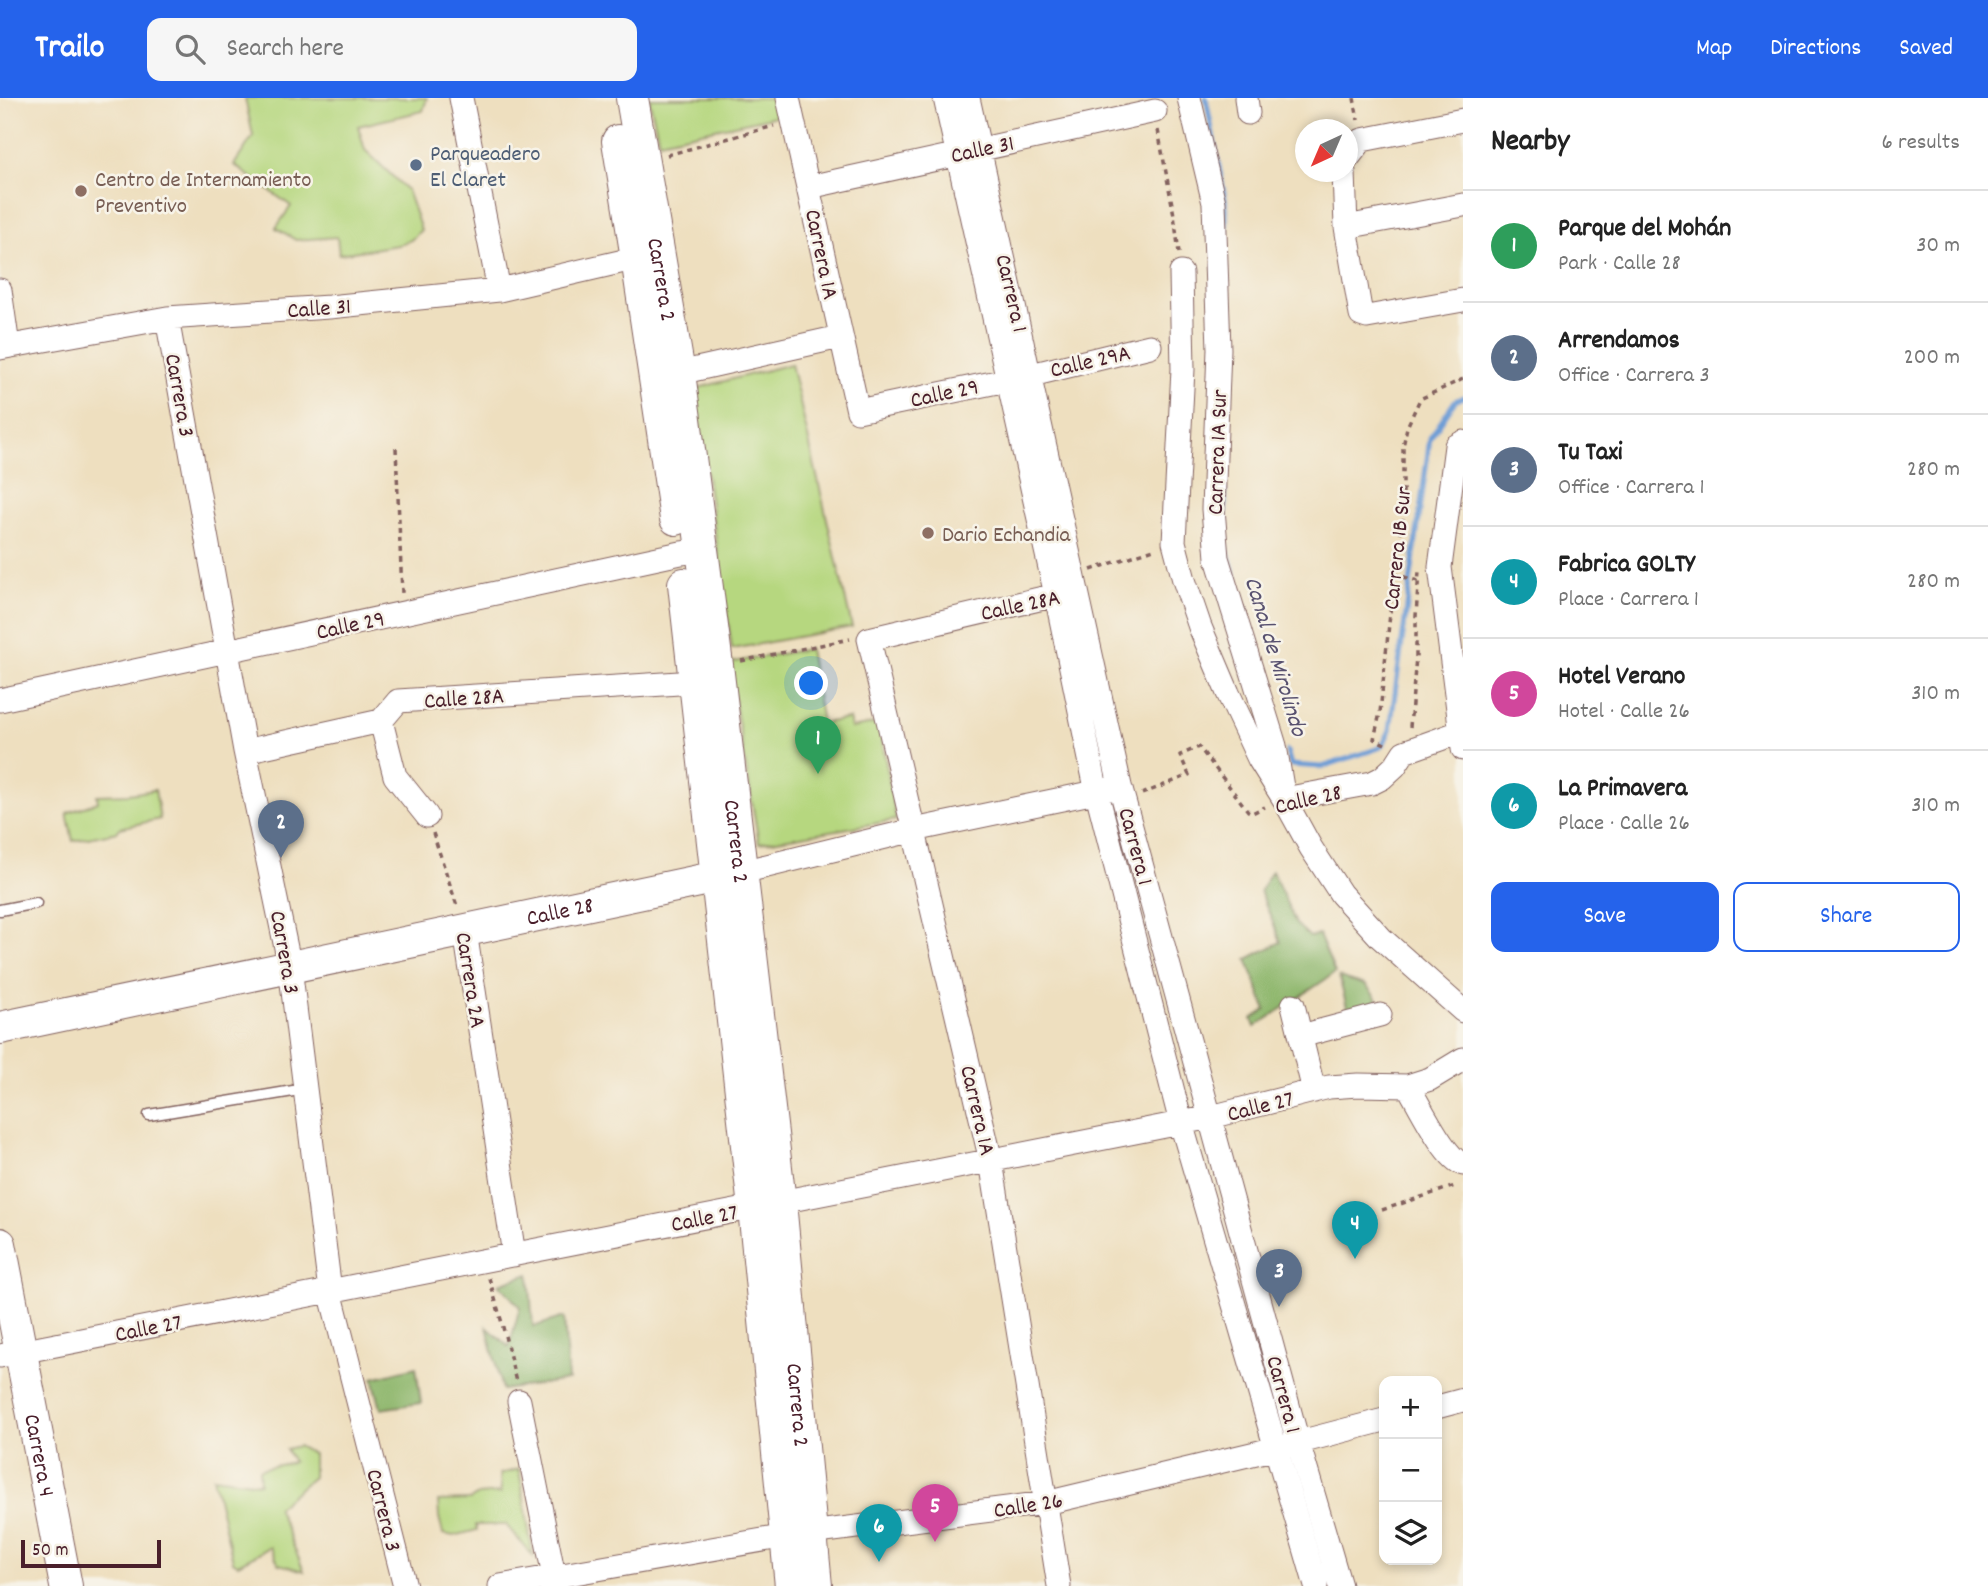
<!DOCTYPE html>
<html lang="en">
<head>
<meta charset="utf-8">
<style>
	body { margin:0; font-family:Dekko,sans-serif; background:#f6f6f6; color:#222 }
	.controls { position:absolute; right:21px; bottom:21px; display:grid; overflow:hidden; border-radius:14px; box-shadow:0 4px 10px #0003 }
	.controls button { width:63px; height:63px; display:grid; place-items:center; padding:0; border:0; border-bottom:2px solid #e0e0e0; background:#fff; color:#222; font:35px sans-serif }
	.compass { position:absolute; left:1295px; top:21px; width:63px; height:63px; border-radius:50%; background:#fff; box-shadow:0 4px 10px #0003; rotate:224deg }
	.scale { position:absolute; left:21px; bottom:18px; width:140px; box-sizing:border-box; padding-left:7px; border:4px solid #4a1f2b; border-top:0; font-size:19px; line-height:24px; white-space:nowrap; color:#4a1f2b; -webkit-text-stroke:5px #f7f3e8; paint-order:stroke }
	.you { position:absolute; left:812px; top:586px; width:24px; height:24px; margin:-18px; border:5px solid #fff; border-radius:50%; background:#1a73e8; box-shadow:0 0 0 10px #1a73e833 }
	.badge { display:grid; place-items:center; width:46px; height:46px; border-radius:50%; background:#2563eb; color:#fff; font-size:23px; font-weight:700 }
	.pin { position:absolute; translate:-50% -58px; filter:drop-shadow(0 2px 4px #0008) }
	.pin::after { content:''; position:absolute; top:37px; width:24px; height:21px; background:inherit; clip-path:polygon(0 0,100% 0,50% 100%) }
	.list { margin:0; padding:0; list-style:none }
	h2 { display:flex; justify-content:space-between; align-items:center; height:91px; margin:0; padding:0 28px; font-size:30px }
	h2 small { font-size:23px; font-weight:400; color:#767676 }
	.list li { display:grid; grid-template-columns:46px 1fr auto; gap:21px; align-items:center; box-sizing:border-box; height:112px; padding:0 28px; border-top:2px solid #e0e0e0 }
	.list b { display:block; font-size:26px; white-space:nowrap }
	.list p { margin:0; font-size:23px; white-space:nowrap; color:#767676 }
	.list em { font-size:23px; font-style:normal; color:#767676 }
	.actions { display:flex; gap:14px; padding:21px 28px }
	.actions a { flex:1; padding:16px 0; border:2px solid #2563eb; border-radius:14px; text-align:center; font-size:24px; color:#2563eb }
	.actions .main { background:#2563eb; color:#fff }
	.icon { flex:none; width:38px; height:38px; fill:none; stroke:currentColor; stroke-width:2; stroke-linecap:round; stroke-linejoin:round }
	.map { position:relative; flex:none; width:1463px; height:1488px; overflow:hidden }
	header { display:flex; align-items:center; gap:42px; box-sizing:border-box; height:98px; padding:0 35px; background:#2563eb; color:#fff }
	header strong { font-size:33px }
	nav { display:flex; gap:38px; margin-inline-start:auto; font-size:24px }
	.search { width:490px; height:63px; background:#f6f6f6; display:flex; align-items:center; gap:18px; box-sizing:border-box; padding:0 24px; border-radius:14px; color:#767676; font-size:26px }
	main { display:flex }
	aside { flex:1; background:#fff }
	.map>svg:first-child { display:block }
	.green { fill:#b6d77f; stroke:#807b55; stroke-width:2 }
	.forest { fill:#90b86e; stroke:#6d6c4c; stroke-width:2 }
	.lines { fill:none; stroke-linecap:round; stroke-linejoin:round }
	.stream { stroke:#6d9dd6; stroke-width:5 }
	.lane-casing { stroke:#83625f; stroke-width:13 }
	.street-casing { stroke:#83625f; stroke-width:25 }
	.secondary-casing { stroke:#83625f; stroke-width:34 }
	.path { stroke:#83625f; stroke-width:3.5; stroke-dasharray:5 5; stroke-linecap:butt }
	.lane { stroke:#fff; stroke-width:10 }
	.street { stroke:#fff; stroke-width:23 }
	.secondary { stroke:#fff; stroke-width:32 }
	.service-dot { fill:#5c6f8a; stroke:#f7f3e8; stroke-width:2.5 }
	.education-dot { fill:#8d6e63; stroke:#f7f3e8; stroke-width:2.5 }
	.labels { text-anchor:middle; stroke-width:5; stroke-linejoin:round; paint-order:stroke }
	.street-label { font-size:23px; fill:#4a1f2b; stroke:#f7f3e8 }
	.service-label { font-size:23px; fill:#4e5e75; stroke:#f7f3e8; text-anchor:start }
	.education-label { font-size:23px; fill:#785e54; stroke:#f7f3e8; text-anchor:start }
	.water-label { font-size:24px; font-style:italic; fill:#58516f; stroke:#f7f3e8 }
</style>
</head>
<body>
<header>
<strong>Trailo</strong>
<div class="search"><svg class="icon" aria-label="search" viewBox="0 0 24 24"><circle cx="10" cy="10" r="6"/><path d="M15 15l6 6"/></svg>Search here</div>
<nav><a>Map</a><a>Directions</a><a>Saved</a></nav>
</header>
<main>
<div class="map">
<svg width="1463" height="1488" viewBox="0 0 1463 1488">
	<rect width="100%" height="100%" fill="#f7f3e8"/>
	<filter id="ink" filterUnits="userSpaceOnUse"><feTurbulence type="fractalNoise" baseFrequency=".0143" numOctaves="2"/><feDisplacementMap in="SourceGraphic" scale="14" xChannelSelector="R" yChannelSelector="G"/><feConvolveMatrix kernelMatrix="1 2 1 2 8 2 1 2 1" color-interpolation-filters="sRGB"/></filter>
	<filter id="wash" filterUnits="userSpaceOnUse"><feTurbulence type="fractalNoise" baseFrequency=".00686" numOctaves="4" result="noise"/><feDisplacementMap in="SourceGraphic" scale="28" xChannelSelector="R" yChannelSelector="G"/><feGaussianBlur stdDeviation="1.57" result="paint"/><feColorMatrix in="noise" values="0 0 0 0 0 0 0 0 0 0 0 0 0 0 0 0 0 1.4 0 .05"/><feComposite in="paint" operator="in"/></filter>
	<g filter="url(#wash)">
		<rect width="100%" height="100%" fill="#eedfbf"/>
		<!-- green -->
		<path class="green" d="M245 0H427L423 13 358 28 365 52 407 92 421 132 411 142 398 147 339 156 337 139 296 142 276 130 291 108 234 67 253 38Z
			M649 0H777L781 17 659 43Z
			M791 266 852 529 732 551 694 291Z
			M809 551 822 625 849 621 851 630 879 625 896 722 759 745 728 565Z
			M155 692 160 721 120 730 117 734 73 743 67 715 98 704 97 697 129 696Z
			M298 1348 313 1356V1379L277 1409 304 1473 279 1466 270 1449 238 1466 233 1463 213 1379 260 1385 259 1371 293 1364 286 1351Z
			M519 1371 533 1458 506 1427H476L477 1432 454 1438 443 1436 439 1419 438 1403 470 1402 478 1397 501 1395 500 1376Z"/>
		<!-- forest -->
		<path class="forest" d="M1272 773 1296 826 1310 839 1319 837 1335 875 1255 929 1252 921 1266 912 1247 861 1281 844 1260 793Z
			M1339 879 1366 887 1380 905 1348 913Z
			M529 1176 533 1229 564 1219 568 1282 502 1292 487 1229 509 1249 520 1209 499 1186Z
			M416 1269 421 1305 381 1311 373 1280Z"/>
		<g class="lines">
			<!-- stream -->
			<path class="stream" d="M1206 0 1226 106V134
				M1225 421V393
				M1226 448 1246 516
				M1287 653 1291 667 1322 669 1382 649 1390 632 1430 340 1455 303 1463 299"/>
		</g>
	</g>
	<g filter="url(#ink)">
		<g class="lines">
			<!-- lane casing -->
			<g class="lane-casing">
				<path id="lane" d="M0 812 36 805
					M149 1017 305 991"/>
			</g>
			<!-- street casing -->
			<g class="street-casing">
				<path id="street" d="M461 0 499 192
					M788 0 858 313 1031 277 1150 248
					M945 0 1056 497 1097 695 1181 1025 1316 1488
					M968 0 1120 688 1298 1344 1340 1488
					M1189 0 1214 105 1219 251 1213 411 1217 460 1275 648 1284 701 1372 685 1382 680 1395 668 1404 654 1460 634
					M1246 0 1248 15
					M1348 60 1362 42 1463 22
					M1344 74 1346 129 1361 217 1367 219 1463 202
					M809 89 1155 13
					M1346 129 1463 107
					M1181 175 1183 271 1174 444 1184 482 1200 529 1228 595 1259 661 1284 701 1311 750 1341 796 1381 840 1463 913
					M0 192 8 248
					M167 220 245 653 290 869 330 1193 405 1488
					M0 250 167 220 329 209 499 192 637 160
					M679 275 840 239
					M1463 344 1456 348 1440 469 1463 651
					M0 602 681 455 701 453
					M381 623 395 678 427 718
					M245 653 381 623 398 603 695 584
					M742 774 914 732 1110 691
					M465 833 514 1157
					M1293 907 1314 993
					M1301 938 1380 917
					M1408 988C1419 1006 1445 1061 1463 1066
					M0 1258 1211 1019 1329 989 1358 987 1408 988 1430 981 1463 961
					M519 1303 556 1488
					M1437 1309 1463 1302
					M500 1488 786 1438 1046 1405 1277 1350 1384 1322
					M1059 1488 991 1063 869 541 1056 497 1071 495"/>
			</g>
			<!-- secondary casing -->
			<g class="secondary-casing">
				<g id="secondary">
					<path id="s1" d="M632 0 679 275 717 567 780 1104 816 1488"/>
					<path d="M618 43 637 160 676 421"/>
					<path d="M684 486 754 1110 791 1488"/>
					<path id="s2" d="M0 930 737 775"/>
					<path id="s3" d="M0 1146 66 1488"/>
				</g>
			</g>
			<!-- path -->
			<path class="path" d="M1354 0 1358 22
				M1158 32 1174 117 1179 155
				M667 57 774 28
				M396 350 402 495
				M1091 472 1157 450
				M1394 476 1418 483
				M741 563 850 541
				M1410 629 1416 559V518L1419 473
				M1385 646 1374 641 1380 615 1394 476 1403 420V349L1407 329 1420 301 1463 281
				M1142 696 1189 677 1180 657 1199 649 1248 713 1252 715 1265 709
				M433 735 458 811
				M1382 1112 1458 1087
				M489 1180 502 1225 516 1284"/>
			<!-- lane -->
			<use href="#lane" class="lane"/>
			<!-- street -->
			<use href="#street" class="street"/>
			<!-- secondary -->
			<use href="#secondary" class="secondary"/>
		</g>
	</g>
	<!-- markers -->
	<circle class="service-dot" cx="416" cy="67" r="7"/>
	<g class="education-dot">
		<circle cx="81" cy="93" r="7"/>
		<circle cx="928" cy="435" r="7"/>
	</g>
	<g class="labels">
		<!-- street labels -->
		<g class="street-label">
			<text transform="translate(982 50) rotate(-12)" y="8">Calle 31</text>
			<text transform="translate(823 156) rotate(78)" y="8">Carrera 1A</text>
			<text dy="8" stroke="none"><textPath href="#s1" startOffset="184">Carrera 2</textPath></text>
			<text transform="translate(1013 195) rotate(77)" y="8">Carrera 1</text>
			<text transform="translate(319 209) rotate(-4)" y="8">Calle 31</text>
			<text transform="translate(1090 262) rotate(-13)" y="8">Calle 29A</text>
			<text transform="translate(944 294) rotate(-12)" y="8">Calle 29</text>
			<text transform="translate(181 297) rotate(80)" y="8">Carrera 3</text>
			<text transform="translate(1216 354) rotate(-88)" y="8">Carrera 1A Sur</text>
			<text transform="translate(1396 450) rotate(-84)" y="8">Carrera 1B Sur</text>
			<text transform="translate(1020 506) rotate(-12)" y="8">Calle 28A</text>
			<text transform="translate(350 526) rotate(-12)" y="8">Calle 29</text>
			<text transform="translate(464 599) rotate(-4)" y="8">Calle 28A</text>
			<text transform="translate(1308 700) rotate(-13)" y="8">Calle 28</text>
			<text dy="8" stroke="none"><textPath href="#s1" startOffset="751">Carrera 2</textPath></text>
			<text transform="translate(1137 748) rotate(75)" y="8">Carrera 1</text>
			<text dy="8" stroke="none"><textPath href="#s2" startOffset="572">Calle 28</textPath></text>
			<text transform="translate(286 854) rotate(80)" y="8">Carrera 3</text>
			<text transform="translate(472 882) rotate(81)" y="8">Carrera 2A</text>
			<text transform="translate(1260 1007) rotate(-14)" y="8">Calle 27</text>
			<text transform="translate(979 1012) rotate(77)" y="8">Carrera 1A</text>
			<text transform="translate(704 1119) rotate(-11)" y="8">Calle 27</text>
			<text transform="translate(148 1229) rotate(-11)" y="8">Calle 27</text>
			<text transform="translate(1285 1296) rotate(75)" y="8">Carrera 1</text>
			<text dy="8" stroke="none"><textPath href="#s1" startOffset="1318">Carrera 2</textPath></text>
			<text dy="8" stroke="none"><textPath href="#s3" startOffset="215">Carrera 4</textPath></text>
			<text transform="translate(1028 1406) rotate(-9)" y="8">Calle 26</text>
			<text transform="translate(385 1412) rotate(76)" y="8">Carrera 3</text>
		</g>
		<!-- service labels -->
		<g class="service-label">
			<text x="430" y="62">Parqueadero<tspan x="430" dy="26">El Claret</tspan></text>
		</g>
		<!-- education labels -->
		<g class="education-label">
			<text x="95" y="88">Centro de Internamiento<tspan x="95" dy="26">Preventivo</tspan></text>
			<text x="942" y="443">Dario Echandia</text>
		</g>
		<!-- water labels -->
		<g class="water-label">
			<text transform="translate(1277 558) rotate(73)" y="8">Canal de Mirolindo</text>
		</g>
	</g>
</svg>
<div class="controls">
<button>+</button>
<button>−</button>
<button><svg class="icon" aria-label="layers" viewBox="0 0 24 24"><path d="M12 4l9 5-9 5-9-5zM3 14l9 5 9-5"/></svg></button>
</div>
<svg class="compass" viewBox="-18 -18 36 36"><path d="M0-13l5 13h-10z" fill="#e53935"/><path d="M0 13l5-13h-10z" fill="#767676"/></svg>
<div class="scale">50 m</div>
<div class="you"></div>
<div class="pin badge" style="left:818px;top:676px;background:#2e9e5b">1</div>
<div class="pin badge" style="left:281px;top:760px;background:#5c6f8a">2</div>
<div class="pin badge" style="left:1279px;top:1209px;background:#5c6f8a">3</div>
<div class="pin badge" style="left:1355px;top:1161px;background:#0f9aa8">4</div>
<div class="pin badge" style="left:935px;top:1444px;background:#d1479c">5</div>
<div class="pin badge" style="left:879px;top:1464px;background:#0f9aa8">6</div>
</div>
<aside>
<h2>Nearby<small>6 results</small></h2>
<ul class="list">
<li><span class="badge" style="background:#2e9e5b">1</span><div><b>Parque del Mohán</b><p>Park · Calle 28</p></div><em>30 m</em></li>
<li><span class="badge" style="background:#5c6f8a">2</span><div><b>Arrendamos</b><p>Office · Carrera 3</p></div><em>200 m</em></li>
<li><span class="badge" style="background:#5c6f8a">3</span><div><b>Tu Taxi</b><p>Office · Carrera 1</p></div><em>280 m</em></li>
<li><span class="badge" style="background:#0f9aa8">4</span><div><b>Fabrica GOLTY</b><p>Place · Carrera 1</p></div><em>280 m</em></li>
<li><span class="badge" style="background:#d1479c">5</span><div><b>Hotel Verano</b><p>Hotel · Calle 26</p></div><em>310 m</em></li>
<li><span class="badge" style="background:#0f9aa8">6</span><div><b>La Primavera</b><p>Place · Calle 26</p></div><em>310 m</em></li>
</ul>
<div class="actions"><a class="main">Save</a><a>Share</a></div>
</aside>
</main>
</body>
</html>
